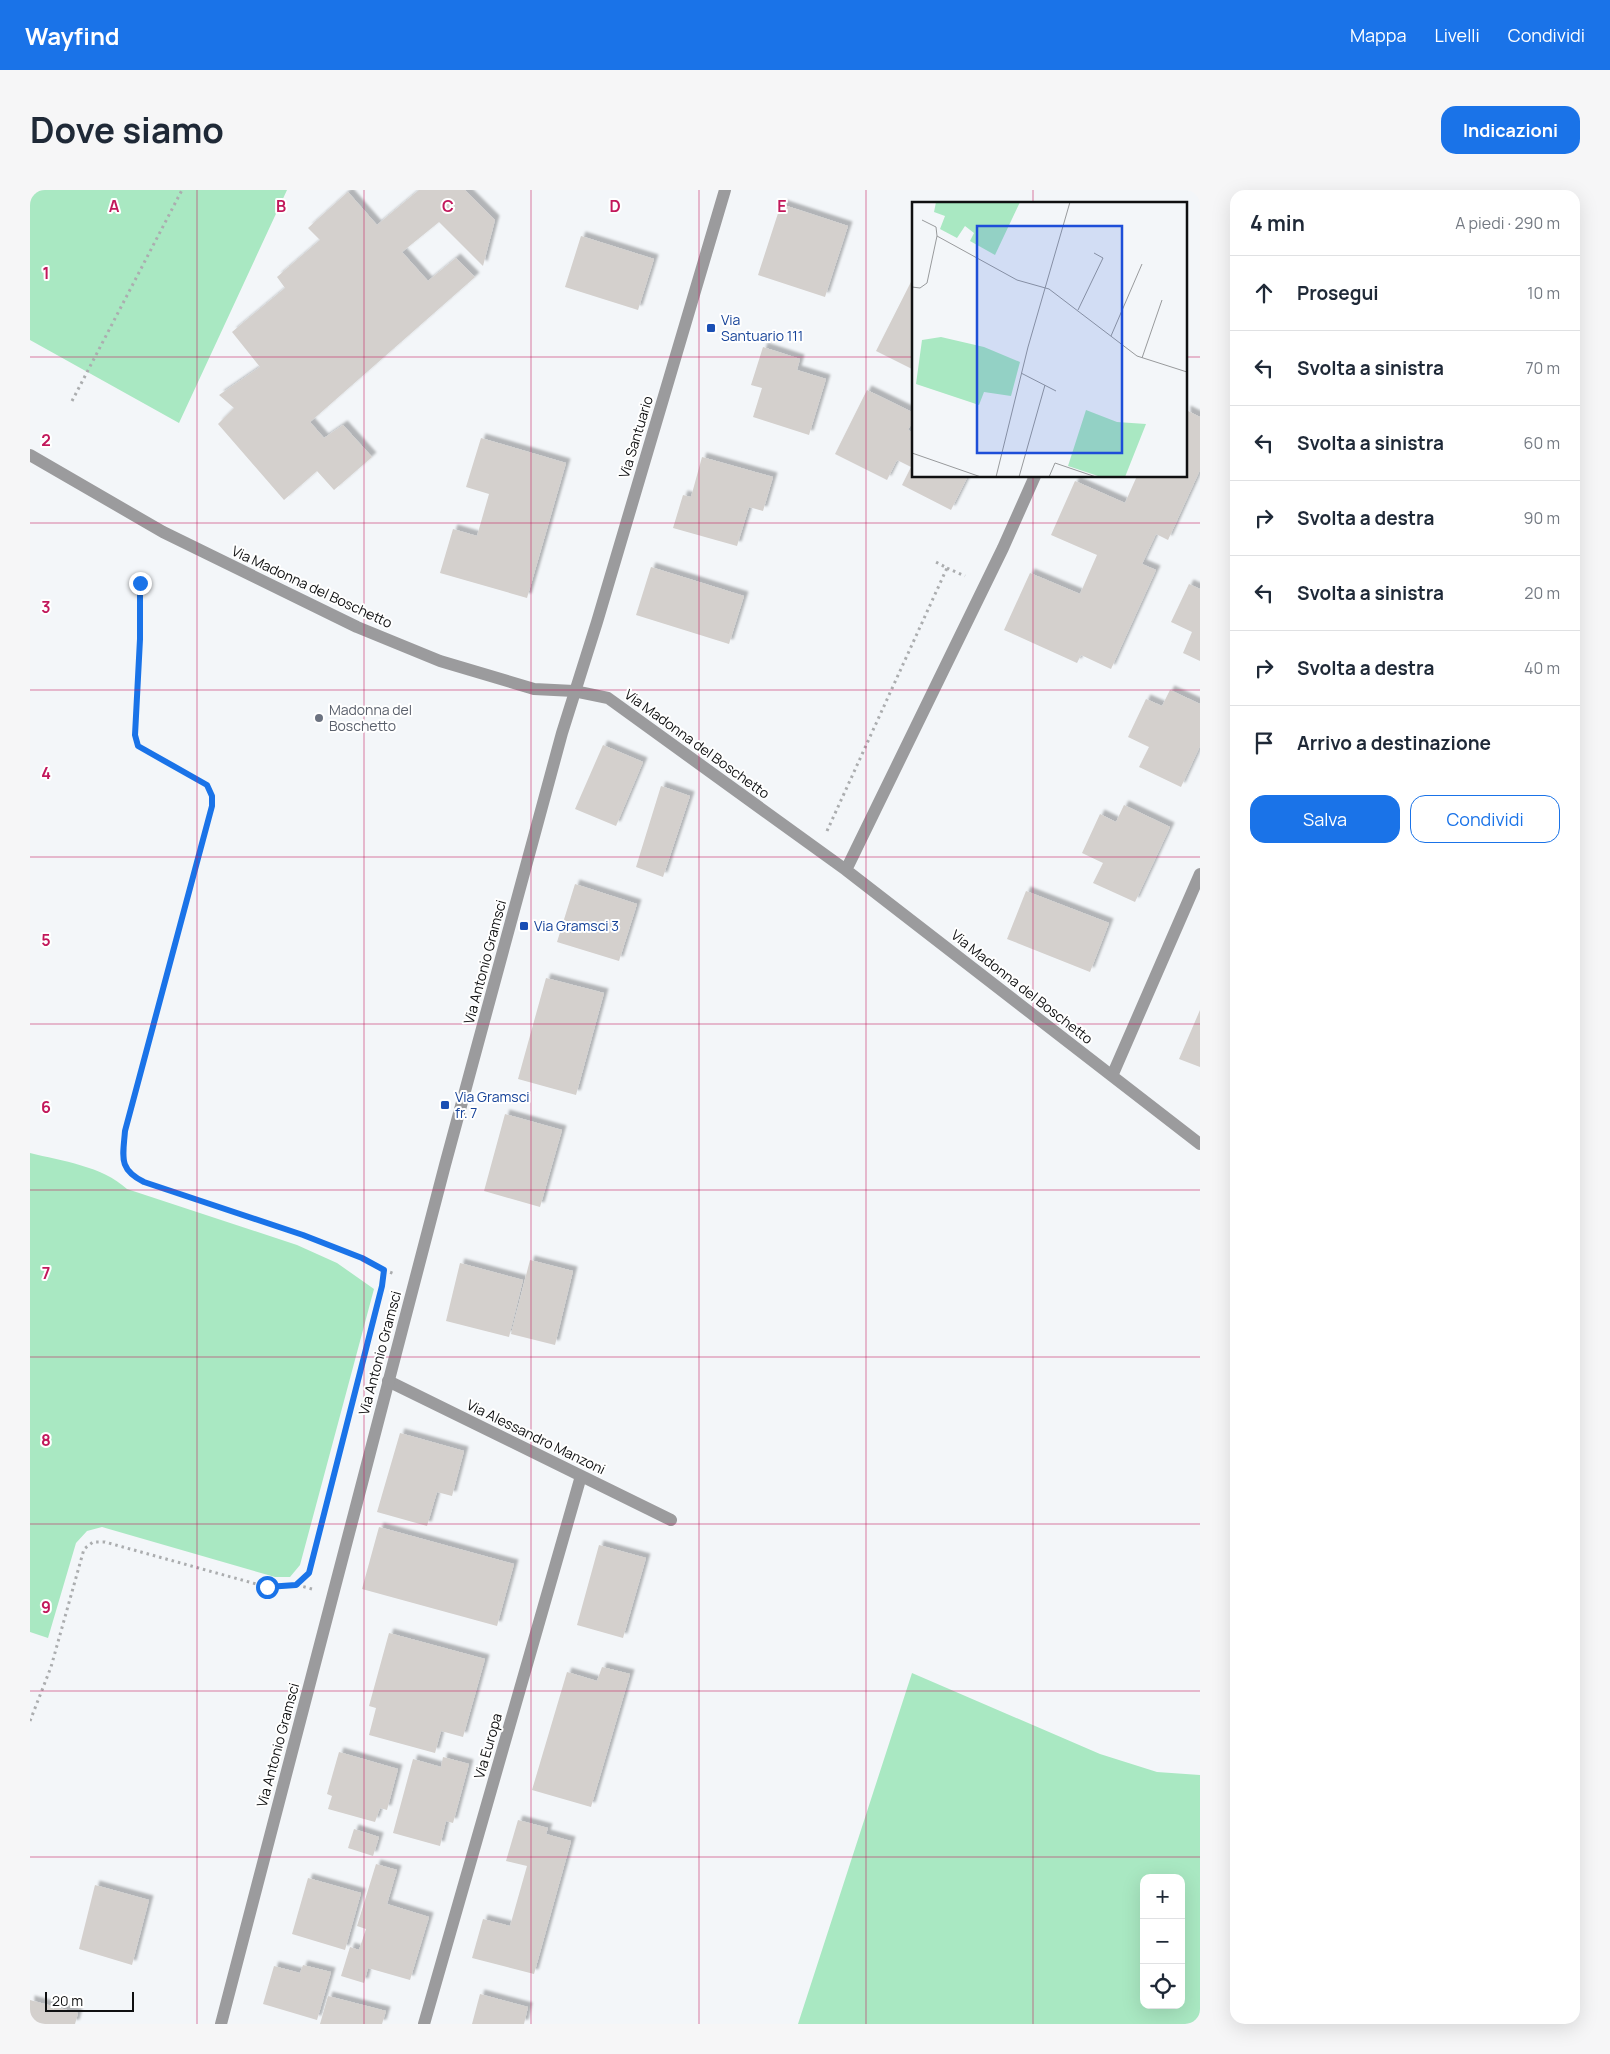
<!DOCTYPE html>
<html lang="it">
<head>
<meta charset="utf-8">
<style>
	body { margin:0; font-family:Manrope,sans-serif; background:#f6f6f7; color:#1f2937 }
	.controls { position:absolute; right:15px; bottom:15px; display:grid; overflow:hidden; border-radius:10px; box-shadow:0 5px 20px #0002 }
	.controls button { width:45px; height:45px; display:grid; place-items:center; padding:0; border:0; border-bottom:1px solid #e0e1e3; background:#fff; color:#1f2937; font:25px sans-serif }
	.scale { position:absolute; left:15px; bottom:12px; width:89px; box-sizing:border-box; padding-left:5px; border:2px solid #0f1011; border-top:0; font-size:14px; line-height:18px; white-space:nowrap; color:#0f1011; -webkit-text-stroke:4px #fff; paint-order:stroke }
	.stop { position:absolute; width:15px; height:15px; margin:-11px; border:4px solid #1a73e8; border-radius:50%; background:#fff }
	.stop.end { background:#1a73e8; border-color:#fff; box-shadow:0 1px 5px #0008 }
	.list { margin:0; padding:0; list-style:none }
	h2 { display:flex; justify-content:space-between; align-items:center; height:65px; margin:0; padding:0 20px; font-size:21px }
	h2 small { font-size:16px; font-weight:400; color:#747a83 }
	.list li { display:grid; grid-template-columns:32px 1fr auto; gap:15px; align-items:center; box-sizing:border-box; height:75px; padding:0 20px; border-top:1px solid #e0e1e3 }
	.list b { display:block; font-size:19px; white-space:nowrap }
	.list em { font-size:16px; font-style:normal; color:#747a83 }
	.actions { display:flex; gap:10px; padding:15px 20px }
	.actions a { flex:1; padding:11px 0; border:1px solid #1a73e8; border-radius:15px; text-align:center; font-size:18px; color:#1a73e8 }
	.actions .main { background:#1a73e8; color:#fff }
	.icon { flex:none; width:28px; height:28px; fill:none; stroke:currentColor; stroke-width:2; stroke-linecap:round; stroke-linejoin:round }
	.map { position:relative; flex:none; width:1170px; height:1834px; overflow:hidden; border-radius:15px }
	header { display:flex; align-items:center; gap:30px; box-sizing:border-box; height:70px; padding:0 25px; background:#1a73e8; color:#fff }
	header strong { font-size:24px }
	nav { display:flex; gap:28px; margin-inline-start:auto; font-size:18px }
	.intro { display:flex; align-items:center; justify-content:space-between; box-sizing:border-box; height:120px; padding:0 30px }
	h1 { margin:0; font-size:35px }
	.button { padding:12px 22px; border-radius:15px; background:#1a73e8; color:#fff; font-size:18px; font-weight:700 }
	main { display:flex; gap:30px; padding:0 30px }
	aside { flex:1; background:#fff; border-radius:15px; box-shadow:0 5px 20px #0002 }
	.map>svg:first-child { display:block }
	.green { fill:#a9e8c2; fill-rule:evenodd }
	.building { fill:#d4d0cd; filter:url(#shadow) }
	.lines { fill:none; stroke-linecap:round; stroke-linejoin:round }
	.path { stroke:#abadaf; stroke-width:3; stroke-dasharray:2.5 4; stroke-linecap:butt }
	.minor { stroke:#9b9b9d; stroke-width:12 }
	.tertiary { stroke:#9b9b9d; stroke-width:12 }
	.route { stroke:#1a73e8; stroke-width:6 }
	.grid { fill:none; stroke:#c2185b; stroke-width:1; stroke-opacity:0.55 }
	.transit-dot { fill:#1a4fb4; stroke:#fff; stroke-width:2 }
	.worship-dot { fill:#6b7280; stroke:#fff; stroke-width:2 }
	.labels { text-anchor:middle; stroke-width:4; stroke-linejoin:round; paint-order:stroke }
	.transit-label { font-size:14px; fill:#164399; stroke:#fff; text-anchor:start }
	.street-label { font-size:14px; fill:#0f1011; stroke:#fff }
	.worship-label { font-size:14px; fill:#5b616d; stroke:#fff; text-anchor:start }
	.inset-road { fill:none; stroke:#989a9c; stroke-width:1 }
	.view { fill:#1d4ed8; fill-opacity:0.15; stroke:#1d4ed8; stroke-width:2.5 }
	.inset-edge { fill:none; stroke:#0f1011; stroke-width:2.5 }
	.grid-label { font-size:16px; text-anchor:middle; font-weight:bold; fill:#c2185b; stroke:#fff; stroke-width:4; stroke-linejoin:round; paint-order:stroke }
</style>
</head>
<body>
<header>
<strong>Wayfind</strong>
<nav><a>Mappa</a><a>Livelli</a><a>Condividi</a></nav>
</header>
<div class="intro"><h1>Dove siamo</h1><a class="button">Indicazioni</a></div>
<main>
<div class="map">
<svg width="1170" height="1834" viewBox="0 0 1170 1834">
	<defs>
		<filter id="shadow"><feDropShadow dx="4.5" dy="-4.5" stdDeviation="1" flood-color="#0004"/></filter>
	</defs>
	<rect width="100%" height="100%" fill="#f3f6f9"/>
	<!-- green -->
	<path class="green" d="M0 0H257L149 233 0 150Z
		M0 963C32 971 72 976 97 999L267 1055 307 1073 344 1099 270 1375 260 1387H245L72 1337 57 1341 46 1353 18 1448 0 1442Z
		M882 1483 1070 1564 1127 1582 1170 1585V1834H768ZM1114 1688H1151V1815H1114Z"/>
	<!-- building -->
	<path class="building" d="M389 0H435L465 30 453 76 409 32 372 62 398 91 426 68 445 87 280 232 294 248 313 235 342 267 304 300 287 281 254 310 188 234 204 218 189 205 230 177 202 142 255 98 247 87 290 50 278 38 318 2 347 35Z
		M751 14 818 36 795 107 728 85Z
		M551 46 624 69 608 120 535 97Z
		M884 86V180L846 161Z
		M733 157 770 169 767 180 796 189 779 245 723 227 732 198 721 195Z
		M837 200 884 223V229L878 240 884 243V286H938L921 320 872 295 881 277 867 270 857 290 805 264Z
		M1156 220 1170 227V280L1138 350 1126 344 1112 374 1126 380 1081 479 1051 465 1047 473 974 440 1000 383 1050 404 1067 365 1021 345 1045 291 1095 313 1107 286H1156Z
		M451 248 536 273 497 408 410 383 423 339 447 346 459 304 436 297Z
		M672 267 743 287 733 321 719 317 707 356 643 338 653 305 661 307Z
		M621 377 714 406 699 454 606 425Z
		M1159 394 1170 399V471L1153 463 1162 442 1141 432Z
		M1140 500 1170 514V556L1151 597 1109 577 1119 557 1098 547 1116 509 1132 516Z
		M573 555 613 572 586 636 545 619Z
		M631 596 660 606 633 687 606 677Z
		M1094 615 1140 637 1105 712 1063 693 1073 673 1052 663 1070 624 1086 632Z
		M545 694 607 714 589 771 527 752Z
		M996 701 1079 733 1060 782 977 749Z
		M516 788 574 803 546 905 488 889Z
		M1170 820V877L1149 869Z
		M475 924 532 940 510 1017 454 1001Z
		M500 1070 543 1081 525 1155 481 1144Z
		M430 1073 493 1090 479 1147 416 1131Z
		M370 1243 434 1261 422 1306 407 1302 397 1336 347 1322Z
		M349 1337 484 1374 467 1436 332 1399Z
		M569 1355 616 1368 593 1448 547 1435Z
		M359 1443 455 1469 433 1547 411 1541 405 1563 339 1545 346 1518 339 1516Z
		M572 1477 600 1484 561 1617 502 1600 537 1482 567 1491Z
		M309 1562 368 1579 357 1620 350 1618 345 1632 298 1619 302 1606 297 1604Z
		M413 1567 439 1574 423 1633 416 1631 410 1656 363 1643 383 1569 411 1577Z
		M488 1630 518 1638 516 1644 541 1651 504 1784 442 1768 453 1729 480 1736 497 1676 476 1671Z
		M324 1639 349 1647 343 1666 318 1658Z
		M346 1674 367 1680 357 1714 399 1727 380 1790 338 1778 334 1793 311 1786 320 1757 329 1760 336 1739 327 1736Z
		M278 1688 331 1703 315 1760 262 1744Z
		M65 1695 119 1710 102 1775 49 1759Z
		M273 1775 301 1782 287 1830 233 1814 244 1776 270 1783Z
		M450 1804 498 1817 494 1834H442Z
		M298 1806 356 1821 352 1834H290Z
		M0 1810 48 1823 45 1834H0Z"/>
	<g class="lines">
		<!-- path -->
		<path class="path" d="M42 211 152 0
			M917 378 935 386
			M797 641 917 378 904 371
			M354 1080 365 1084
			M267 1395 282 1399
			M0 1531 21 1477 54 1359 63 1352H75L237 1397 266 1395 279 1383 353 1096 354 1080 332 1068 273 1045 115 992C88 979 93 967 95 941L182 616V606L177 595 108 556 105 545 110 449V393"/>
		<!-- minor -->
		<path class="minor" d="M0 265 133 342 327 437 410 471 504 499 544 501 578 508 816 680 1170 954
			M816 680 973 358 1005 286
			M1082 886 1170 684
			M358 1191 641 1330
			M394 1834 551 1286"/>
		<!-- tertiary -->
		<path class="tertiary" d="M191 1834 415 975 532 543 567 432 695 0"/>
	</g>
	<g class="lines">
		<!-- route -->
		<path class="route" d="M110 393V449L105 545 108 556 177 595 182 606V616L95 941C93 967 88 979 114 992L273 1045 332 1068 354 1080 352 1096 279 1383 266 1395 237 1397"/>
	</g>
	<!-- grid -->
	<path class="grid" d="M167 0V1834M334 0V1834M501 0V1834M669 0V1834M836 0V1834M1003 0V14M0 167H884M1156 167H1170M1003 286V1834M0 333H1170M0 500H1170M0 667H1170M0 834H1170M0 1000H1170M0 1167H1170M0 1334H1170M0 1501H1170M0 1667H1170"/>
	<!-- markers -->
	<g class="transit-dot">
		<rect x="676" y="133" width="10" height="10" rx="2.5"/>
		<rect x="489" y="731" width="10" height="10" rx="2.5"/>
		<rect x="410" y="910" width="10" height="10" rx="2.5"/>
	</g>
	<circle class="worship-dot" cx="289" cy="528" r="5"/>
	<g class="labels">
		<!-- transit labels -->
		<g class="transit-label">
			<text x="691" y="135">Via<tspan x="691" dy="16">Santuario 111</tspan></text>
			<text x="504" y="741">Via Gramsci 3</text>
			<text x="425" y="912">Via Gramsci<tspan x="425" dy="16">fr. 7</tspan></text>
		</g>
		<!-- street labels -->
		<g class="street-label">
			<text transform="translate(606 247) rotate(-73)" y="5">Via Santuario</text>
			<text transform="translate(282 397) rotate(25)" y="5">Via Madonna del Boschetto</text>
			<text transform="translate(667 554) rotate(36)" y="5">Via Madonna del Boschetto</text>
			<text transform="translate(455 772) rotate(-75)" y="5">Via Antonio Gramsci</text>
			<text transform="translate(992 797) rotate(38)" y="5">Via Madonna del Boschetto</text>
			<text transform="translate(350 1163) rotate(-75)" y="5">Via Antonio Gramsci</text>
			<text transform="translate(506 1247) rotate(26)" y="5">Via Alessandro Manzoni</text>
			<text transform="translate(248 1555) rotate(-75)" y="5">Via Antonio Gramsci</text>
			<text transform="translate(458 1556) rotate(-74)" y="5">Via Europa</text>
		</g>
		<!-- worship labels -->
		<g class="worship-label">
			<text x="299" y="525">Madonna del<tspan x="299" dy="16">Boschetto</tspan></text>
		</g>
	</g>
	<!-- overview -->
	<g transform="translate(882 12)">
		<rect width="275" height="275" fill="#f3f6f9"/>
		<path d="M24 0H108L83 53 58 39 62 31 53 24 45 36 28 27 33 14 22 10ZM29 135 72 145 108 160 99 194 72 190 67 203 4 182 10 138ZM174 208 205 220 234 222 213 275H189L156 264Z" fill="#a9e8c2"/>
		<path class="inset-road" d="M25 34 105 78 137 87 225 154 275 170M0 85 8 86 15 81 25 34 24 25 10 18M166 108 191 56 182 51M199 134 230 62M230 156 250 98M109 171 144 189M0 251 69 275M84 275 116 145 158 0M107 275 133 183M137 275 143 261 184 275"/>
		<path class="view" d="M65 24H210V251H65Z"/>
		<rect width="275" height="275" class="inset-edge"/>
	</g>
	<g class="grid-label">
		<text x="84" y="22">A</text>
		<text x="251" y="22">B</text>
		<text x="418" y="22">C</text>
		<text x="585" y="22">D</text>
		<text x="752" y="22">E</text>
		<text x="16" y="89">1</text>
		<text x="16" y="256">2</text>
		<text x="16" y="423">3</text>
		<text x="16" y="589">4</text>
		<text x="16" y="756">5</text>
		<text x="16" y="923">6</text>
		<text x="16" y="1089">7</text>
		<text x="16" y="1256">8</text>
		<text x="16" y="1423">9</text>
	</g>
</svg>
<div class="controls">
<button>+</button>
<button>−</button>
<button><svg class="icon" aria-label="locate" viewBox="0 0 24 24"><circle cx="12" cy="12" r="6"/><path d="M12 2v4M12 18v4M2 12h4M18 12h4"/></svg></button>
</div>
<div class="scale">20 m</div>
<div class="stop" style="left:237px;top:1397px"></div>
<div class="stop end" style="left:110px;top:393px"></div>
</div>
<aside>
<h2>4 min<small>A piedi · 290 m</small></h2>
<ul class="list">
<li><svg class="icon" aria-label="ahead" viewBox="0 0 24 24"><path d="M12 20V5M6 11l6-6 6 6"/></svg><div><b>Prosegui</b></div><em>10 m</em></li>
<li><svg class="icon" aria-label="left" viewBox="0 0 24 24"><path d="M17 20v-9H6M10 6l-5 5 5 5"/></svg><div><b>Svolta a sinistra</b></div><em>70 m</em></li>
<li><svg class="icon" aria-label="left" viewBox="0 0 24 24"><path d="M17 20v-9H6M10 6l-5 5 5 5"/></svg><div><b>Svolta a sinistra</b></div><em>60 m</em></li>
<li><svg class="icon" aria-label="right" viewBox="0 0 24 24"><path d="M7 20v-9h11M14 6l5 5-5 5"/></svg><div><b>Svolta a destra</b></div><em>90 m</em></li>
<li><svg class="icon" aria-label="left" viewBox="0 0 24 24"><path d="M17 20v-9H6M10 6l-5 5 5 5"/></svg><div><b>Svolta a sinistra</b></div><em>20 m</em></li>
<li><svg class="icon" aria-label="right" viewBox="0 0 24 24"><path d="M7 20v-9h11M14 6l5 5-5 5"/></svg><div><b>Svolta a destra</b></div><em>40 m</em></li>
<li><svg class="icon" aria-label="arrive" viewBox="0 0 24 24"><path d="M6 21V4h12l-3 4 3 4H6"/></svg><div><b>Arrivo a destinazione</b></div></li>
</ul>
<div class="actions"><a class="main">Salva</a><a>Condividi</a></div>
</aside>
</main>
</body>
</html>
